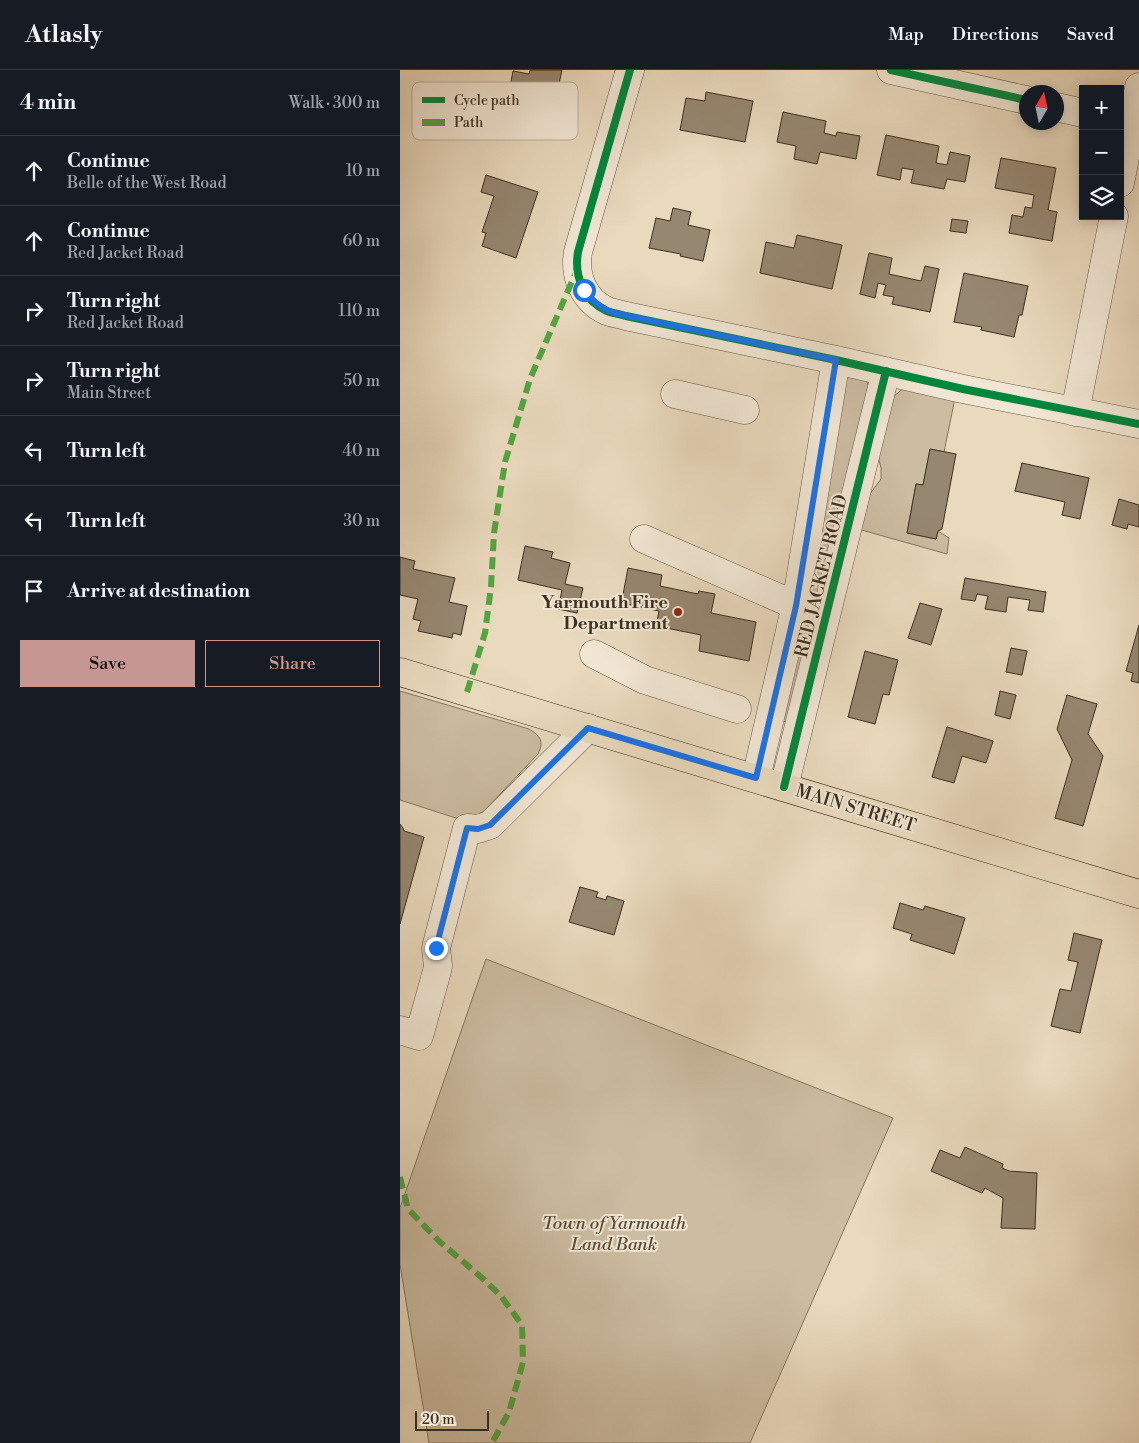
<!DOCTYPE html>
<html lang="en">
<head>
<meta charset="utf-8">
<style>
	body { margin:0; font-family:"Libre Bodoni",serif; background:#242831; color:#f1f3f6 }
	.controls { position:absolute; right:15px; top:15px; display:grid; overflow:hidden; border-radius:0px; box-shadow:0 2px 12px #0003 }
	.controls button { width:45px; height:45px; display:grid; place-items:center; padding:0; border:0; border-bottom:1px solid #363941; background:#171b24; color:#f1f3f6; font:25px sans-serif }
	.compass { position:absolute; left:619px; top:15px; width:45px; height:45px; border-radius:50%; background:#171b24; box-shadow:0 2px 12px #0003; rotate:9deg }
	.scale { position:absolute; left:15px; bottom:12px; width:74px; box-sizing:border-box; padding-left:5px; border:2px solid #3d2f1f; border-top:0; font-size:14px; line-height:18px; white-space:nowrap; color:#3d2f1f; -webkit-text-stroke:4px #f1e6d4; paint-order:stroke }
	.stop { position:absolute; width:15px; height:15px; margin:-11px; border:4px solid #1a73e8; border-radius:50%; background:#fff }
	.stop.end { background:#1a73e8; border-color:#fff; box-shadow:0 1px 5px #0008 }
	.list { margin:0; padding:0; list-style:none }
	h2 { display:flex; justify-content:space-between; align-items:center; height:65px; margin:0; padding:0 20px; font-size:21px }
	h2 small { font-size:16px; font-weight:400; color:#9ea1a6 }
	.list li { display:grid; grid-template-columns:32px 1fr auto; gap:15px; align-items:center; box-sizing:border-box; height:70px; padding:0 20px; border-top:1px solid #363941 }
	.list b { display:block; font-size:19px; white-space:nowrap }
	.list p { margin:0; font-size:16px; white-space:nowrap; color:#9ea1a6 }
	.list em { font-size:16px; font-style:normal; color:#9ea1a6 }
	.actions { display:flex; gap:10px; padding:15px 20px }
	.actions a { flex:1; padding:11px 0; border:1px solid #c59692; border-radius:0px; text-align:center; font-size:18px; color:#c59692 }
	.actions .main { background:#c59692; color:#111 }
	.icon { flex:none; width:28px; height:28px; fill:none; stroke:currentColor; stroke-width:2; stroke-linecap:round; stroke-linejoin:round }
	.map { position:relative; flex:none; width:739px; height:1373px; overflow:hidden }
	header { display:flex; align-items:center; gap:30px; box-sizing:border-box; height:70px; padding:0 25px; background:#171b24; border-bottom:1px solid #363941 }
	header strong { font-size:24px }
	nav { display:flex; gap:28px; margin-inline-start:auto; font-size:18px }
	main { display:flex }
	aside { flex:1; background:#171b24 }
	.map>svg:first-child { display:block }
	.green { fill:#ccbca2; stroke:#847660 }
	.building { fill:#968771; stroke:#3d2f1f }
	.lines { fill:none; stroke-linecap:round; stroke-linejoin:round }
	.minor-casing { stroke:#685a46; stroke-width:29 }
	.major-casing { stroke:#3d2f1f; stroke-width:29 }
	.minor { stroke:#f1e6d4; stroke-width:28 }
	.major { stroke:#e9d9bd; stroke-width:28 }
	.quiet { stroke:#54a441; stroke-width:6; stroke-dasharray:12 6; stroke-linecap:butt }
	.cycleway-casing { stroke:#f1e6d4; stroke-width:11 }
	.cycleway { stroke:#00873e; stroke-width:8 }
	.route { stroke:#1a73e8; stroke-width:6 }
	.poi-dot { fill:#8f2418; stroke:#f1e6d4; stroke-width:2 }
	.labels { text-anchor:middle; stroke-width:4; stroke-linejoin:round; paint-order:stroke }
	.street-label { font-size:18px; fill:#3d2f1f; stroke:#f1e6d4 }
	.poi-label { font-size:18px; font-weight:bold; fill:#3d2f1f; stroke:#f1e6d4; text-anchor:end }
	.park-label { font-size:18px; font-style:italic; fill:#5a4b39; stroke:#f1e6d4 }
	.key { fill:#f1e6d4; stroke:#bbaf9e; stroke-width:1 }
	.key-label { font-size:14px; fill:#3d2f1f }
</style>
</head>
<body>
<header>
<strong>Atlasly</strong>
<nav><a>Map</a><a>Directions</a><a>Saved</a></nav>
</header>
<main>
<aside>
<h2>4 min<small>Walk · 300 m</small></h2>
<ul class="list">
<li><svg class="icon" aria-label="ahead" viewBox="0 0 24 24"><path d="M12 20V5M6 11l6-6 6 6"/></svg><div><b>Continue</b><p>Belle of the West Road</p></div><em>10 m</em></li>
<li><svg class="icon" aria-label="ahead" viewBox="0 0 24 24"><path d="M12 20V5M6 11l6-6 6 6"/></svg><div><b>Continue</b><p>Red Jacket Road</p></div><em>60 m</em></li>
<li><svg class="icon" aria-label="right" viewBox="0 0 24 24"><path d="M7 20v-9h11M14 6l5 5-5 5"/></svg><div><b>Turn right</b><p>Red Jacket Road</p></div><em>110 m</em></li>
<li><svg class="icon" aria-label="right" viewBox="0 0 24 24"><path d="M7 20v-9h11M14 6l5 5-5 5"/></svg><div><b>Turn right</b><p>Main Street</p></div><em>50 m</em></li>
<li><svg class="icon" aria-label="left" viewBox="0 0 24 24"><path d="M17 20v-9H6M10 6l-5 5 5 5"/></svg><div><b>Turn left</b></div><em>40 m</em></li>
<li><svg class="icon" aria-label="left" viewBox="0 0 24 24"><path d="M17 20v-9H6M10 6l-5 5 5 5"/></svg><div><b>Turn left</b></div><em>30 m</em></li>
<li><svg class="icon" aria-label="arrive" viewBox="0 0 24 24"><path d="M6 21V4h12l-3 4 3 4H6"/></svg><div><b>Arrive at destination</b></div></li>
</ul>
<div class="actions"><a class="main">Save</a><a>Share</a></div>
</aside>
<div class="map">
<svg width="739" height="1373" viewBox="0 0 739 1373">
	<rect width="100%" height="100%" fill="#e9d9bd"/>
	<filter id="stains"><feTurbulence type="fractalNoise" baseFrequency=".004" numOctaves="4"/><feColorMatrix values="0 0 0 0 .2 0 0 0 0 .09 0 0 0 0 .02 0 0 0 .5 -.17"/></filter>
	<radialGradient id="worn" r=".72"><stop offset=".6" stop-color="#630" stop-opacity="0"/><stop offset="1" stop-color="#630" stop-opacity=".3"/></radialGradient>
	<!-- green -->
	<path class="green" d="M451 306 466 310 470 319 425 527 414 534 409 524 445 309Z
		M504 318 553 328 554 333 544 382 530 379 523 415 516 414 507 463 536 469 538 461 549 468 547 484 458 459 469 425 481 409V398L478 386 494 326Z
		M404 569 407 570 388 653 383 651 401 570Z
		M0 621 129 659C141 666 144 672 138 684L85 740 75 747 59 749 0 730Z
		M86 889 493 1048 350 1373H29L0 1194V1138Z"/>
	<!-- building -->
	<path class="building" d="M130 0H162L155 32 109 22 113 1 129 4Z
		M306 22 353 31 345 72 280 60 286 28 305 31Z
		M383 42 426 51 424 63 436 66 437 62 460 66 456 89 420 82 417 94 394 89 396 76 377 72Z
		M486 65 539 76 536 93 547 95 550 82 570 86 565 112 547 109 544 119 511 113 514 100 502 98 500 110 477 105Z
		M601 88 656 98 648 140 657 142 652 171 609 163 612 145 623 147 625 137 632 138 634 125 595 118Z
		M86 105 138 122 116 188 82 176 86 163 82 162 94 126 81 122Z
		M273 138 291 142 288 155 310 160 303 191 280 186 281 184 249 178 256 148 270 151Z
		M552 149 568 151 566 163 550 161Z
		M397 165 442 175 432 219 360 203 366 172 394 178Z
		M469 183 492 188 489 204 521 211 525 196 539 199 530 242 492 234 494 227 483 225 486 215 478 213 475 228 460 224Z
		M564 203 628 216 622 245H619L614 267 581 260 582 257 554 252Z
		M530 379 556 384 542 459 538 461 536 469 507 463 516 414 523 415Z
		M622 393 689 408 680 449 662 445 665 432 615 421Z
		M719 429 739 435V457L728 454 727 459 712 455Z
		M125 476 153 482 151 488 170 493 165 514 183 518 177 543 158 539 162 520 118 510Z
		M0 487 15 491 13 499 55 508 49 532 67 536 61 565 53 563 52 568 18 561 21 551 13 549 18 529 0 525Z
		M228 498 262 505 260 516 298 524 299 521 315 524 311 543 356 552 349 591 299 581 301 565 256 556 259 541 226 534V530H222Z
		M565 508 646 522 643 542 628 540 630 530 608 527 606 542 585 539 588 526 577 524 575 531 561 529Z
		M520 533 542 539 531 575 508 568Z
		M739 555V613L731 611 733 603 726 601Z
		M611 578 627 581 622 605 606 602Z
		M465 581 498 590 489 625 483 624 475 654 448 647Z
		M600 621 616 625 610 649 595 645Z
		M667 625 697 634 688 664 703 686 683 756 655 748 672 690 657 659Z
		M547 657 593 671 586 693 562 686 554 713 532 707Z
		M0 754 3 758 4 761 24 767 0 854Z
		M180 817 198 822 196 827 206 830 207 826 224 831 214 865 169 852Z
		M500 833 523 840 525 836 565 848 554 884 510 870 512 864 493 858Z
		M674 863 702 870 680 963 651 956 660 919 671 921 678 892 668 890Z
		M565 1077 603 1094 602 1098 609 1101 637 1103 635 1159 601 1158 603 1128 585 1118 582 1123 531 1101 540 1080 560 1088Z"/>
	<g class="lines">
		<!-- minor casing -->
		<g class="minor-casing">
			<path id="minor" d="M230 0 178 182C174 205 183 230 207 241 212 243 219 244 226 246L436 290 563 319 739 354
				M491 0 626 30
				M656 37 683 43
				M720 113 739 17
				M275 324 345 340
				M675 342 714 146
				M244 469 411 542
				M194 584 245 610 337 639
				M356 708 396 535 436 290
				M384 717 486 301
				M0 960 19 966 37 901 38 896 36 878 67 758 78 759 90 755 188 658"/>
		</g>
		<!-- major casing -->
		<g class="major-casing">
			<path id="major" d="M0 602 739 824"/>
		</g>
		<!-- minor -->
		<use href="#minor" class="minor"/>
		<!-- major -->
		<use href="#major" class="major"/>
		<!-- quiet -->
		<path class="quiet" d="M67 622 85 563 91 517 94 463 105 392 130 309 176 202
			M0 1107 8 1139 39 1171 81 1207 101 1226 122 1255 123 1292 109 1342 92 1373"/>
		<!-- cycleway casing -->
		<g class="cycleway-casing">
			<path id="cycleway" d="M230 0 178 182C174 205 183 230 207 241 212 243 219 244 226 246L436 290 563 319 739 354
				M491 0 626 30
				M384 717 486 301"/>
		</g>
		<!-- cycleway -->
		<use href="#cycleway" class="cycleway"/>
	</g>
	<g class="lines">
		<!-- route -->
		<path class="route" d="M36 878 67 758 78 759 90 755 188 658 356 708 396 536 436 290 214 243C201 239 192 231 184 220"/>
	</g>
	<!-- markers -->
	<circle class="poi-dot" cx="278" cy="542" r="5"/>
	<g class="labels">
		<!-- street labels -->
		<g class="street-label">
			<text transform="translate(421 506) rotate(-76)" y="6">RED JACKET ROAD</text>
			<text transform="translate(456 738) rotate(17)" y="6">MAIN STREET</text>
		</g>
		<!-- poi labels -->
		<g class="poi-label">
			<text x="268" y="538">Yarmouth Fire<tspan x="268" dy="21">Department</tspan></text>
		</g>
		<!-- park labels -->
		<g class="park-label">
			<text x="214" y="1159">Town of Yarmouth<tspan x="214" dy="21">Land Bank</tspan></text>
		</g>
	</g>
	<!-- legend -->
	<rect x="12" y="12" width="166" height="58" rx="8" class="key"/>
	<rect x="22" y="27" width="23" height="6" fill="#00873e"/>
	<rect x="22" y="49" width="23" height="7" fill="#54a441"/>
	<g class="key-label">
		<text x="54" y="35">Cycle path</text>
		<text x="54" y="57">Path</text>
	</g>
	<rect width="100%" height="100%" filter="url(#stains)"/>
	<rect width="100%" height="100%" fill="url(#worn)"/>
</svg>
<div class="controls">
<button>+</button>
<button>−</button>
<button><svg class="icon" aria-label="layers" viewBox="0 0 24 24"><path d="M12 4l9 5-9 5-9-5zM3 14l9 5 9-5"/></svg></button>
</div>
<svg class="compass" viewBox="-18 -18 36 36"><path d="M0-13l5 13h-10z" fill="#e53935"/><path d="M0 13l5-13h-10z" fill="#9ea1a6"/></svg>
<div class="scale">20 m</div>
<div class="stop" style="left:184px;top:220px"></div>
<div class="stop end" style="left:36px;top:878px"></div>
</div>
</main>
</body>
</html>
